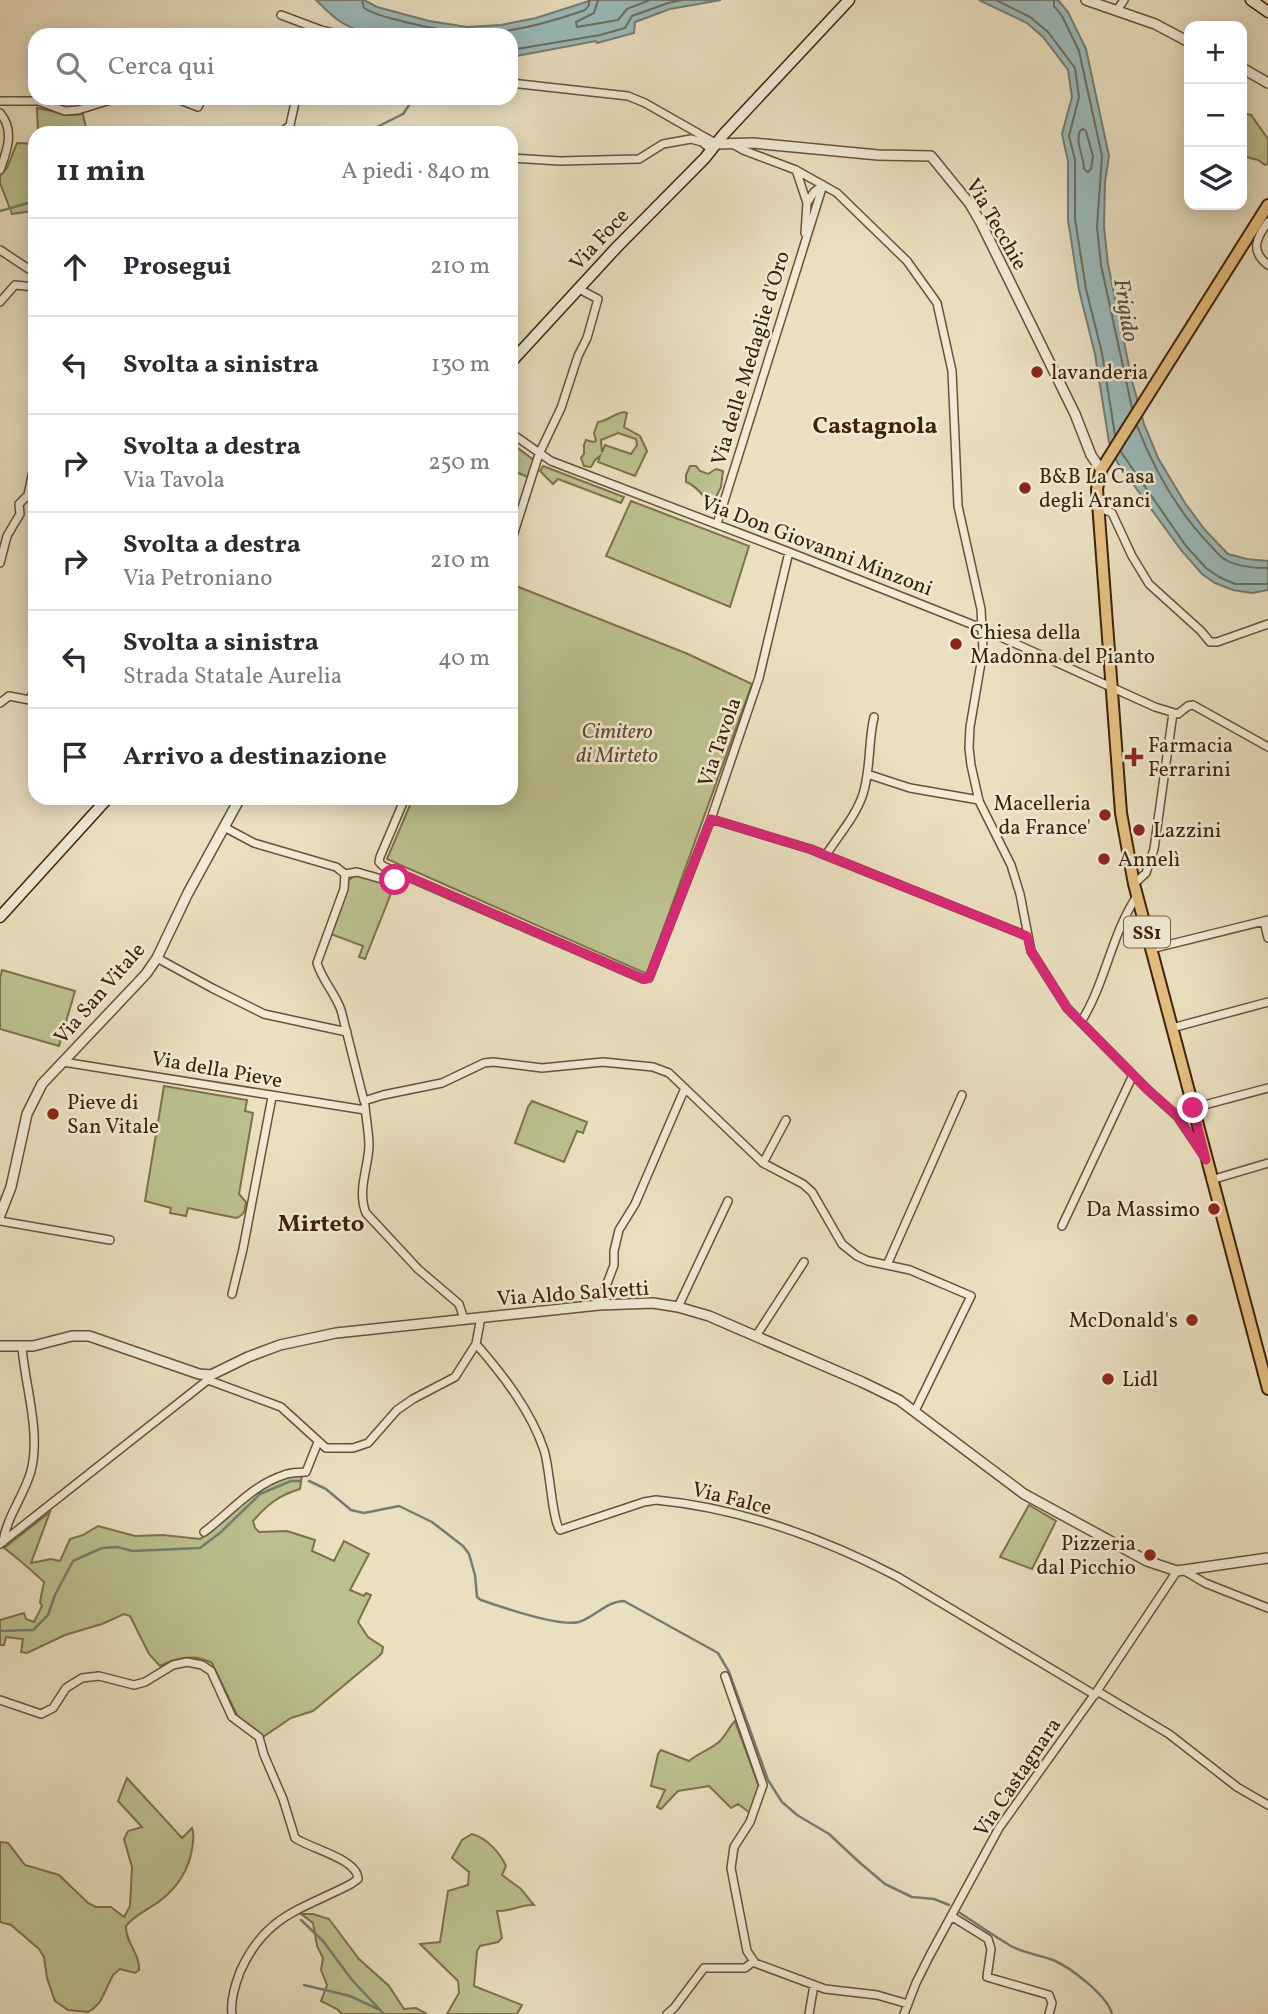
<!DOCTYPE html>
<html lang="it">
<head>
<meta charset="utf-8">
<style>
	body { margin:0; font-family:Vollkorn,serif; background:#f7f7f7; color:#2b2b33 }
	.controls { position:absolute; right:21px; top:21px; display:grid; overflow:hidden; border-radius:14px; box-shadow:0 4px 18px #0003 }
	.controls button { width:63px; height:63px; display:grid; place-items:center; padding:0; border:0; border-bottom:2px solid #e1e1e2; background:#fff; color:#2b2b33; font:35px sans-serif }
	.stop { position:absolute; width:21px; height:21px; margin:-16px; border:5px solid #db2777; border-radius:50%; background:#fff }
	.stop.end { background:#db2777; border-color:#fff; box-shadow:0 2px 7px #0008 }
	.list { margin:0; padding:0; list-style:none }
	h2 { display:flex; justify-content:space-between; align-items:center; height:91px; margin:0; padding:0 28px; font-size:30px }
	h2 small { font-size:23px; font-weight:400; color:#7c7c81 }
	.list li { display:grid; grid-template-columns:46px 1fr auto; gap:21px; align-items:center; box-sizing:border-box; height:98px; padding:0 28px; border-top:2px solid #e1e1e2 }
	.list b { display:block; font-size:26px; white-space:nowrap }
	.list p { margin:0; font-size:23px; white-space:nowrap; color:#7c7c81 }
	.list em { font-size:23px; font-style:normal; color:#7c7c81 }
	.icon { flex:none; width:38px; height:38px; fill:none; stroke:currentColor; stroke-width:2; stroke-linecap:round; stroke-linejoin:round }
	.map { position:relative; flex:none; width:1268px; height:2014px; overflow:hidden }
	.search { position:absolute; background:#fff; box-shadow:0 4px 18px #0003; left:28px; top:28px; width:490px; height:77px; display:flex; align-items:center; gap:18px; box-sizing:border-box; padding:0 24px; border-radius:21px; color:#7c7c81; font-size:26px }
	.panel { position:absolute; background:#fff; box-shadow:0 4px 18px #0003; left:28px; top:126px; width:490px; height:679px; border-radius:21px }
	.map>svg:first-child { display:block }
	.green { fill:#bcc18f; stroke:#7d714b; stroke-width:2; fill-rule:evenodd }
	.water { fill:#9abbba; stroke:#757d72; stroke-width:2 }
	.lines { fill:none; stroke-linecap:round; stroke-linejoin:round }
	.shore { stroke:#6c6e60; stroke-width:2 }
	.stream { stroke:#757d72; stroke-width:2.5 }
	.minor-casing { stroke:#695135; stroke-width:10 }
	.tertiary-casing { stroke:#695135; stroke-width:12 }
	.secondary-casing { stroke:#3e2107; stroke-width:13 }
	.primary-casing { stroke:#3e2107; stroke-width:14 }
	.minor { stroke:#f1ebd6; stroke-width:7 }
	.tertiary { stroke:#f1ebd6; stroke-width:9 }
	.secondary { stroke:#f1ebd6; stroke-width:10 }
	.primary { stroke:#e5c080; stroke-width:10 }
	.route { stroke:#db2777; stroke-width:9 }
	.poi-dot { fill:#8f2418; stroke:#f1ebd6; stroke-width:2.5 }
	.labels { text-anchor:middle; stroke-width:5; stroke-linejoin:round; paint-order:stroke }
	.shield { fill:#f1ebd6; stroke:#745e45; stroke-width:2 }
	.shield-label { font-size:19px; font-weight:bold; fill:#3e2107 }
	.street-label { font-size:21px; fill:#3e2107; stroke:#f1ebd6 }
	.poi-label { font-size:21px; fill:#3e2107; stroke:#f1ebd6; text-anchor:start }
	.park-label { font-size:21px; font-style:italic; fill:#5e4929; stroke:#f1ebd6 }
	.water-label { font-size:23px; font-style:italic; fill:#5a4f3d; stroke:#f1ebd6 }
	.quarter-label { font-size:24px; font-weight:bold; fill:#3e2107; stroke:#f1ebd6 }
</style>
</head>
<body>
<div class="map">
<svg width="1268" height="2014" viewBox="0 0 1268 2014">
	<rect width="100%" height="100%" fill="#eae0c0"/>
	<filter id="stains"><feTurbulence type="fractalNoise" baseFrequency=".00286" numOctaves="4"/><feColorMatrix values="0 0 0 0 .2 0 0 0 0 .09 0 0 0 0 .02 0 0 0 .5 -.17"/></filter>
	<radialGradient id="worn" r=".72"><stop offset=".6" stop-color="#630" stop-opacity="0"/><stop offset="1" stop-color="#630" stop-opacity=".3"/></radialGradient>
	<!-- green -->
	<path class="green" d="M37 108 71 115 83 114 87 133H38Z
		M1242 113 1251 115 1268 139V164L1265 165 1258 160 1242 156Z
		M17 143 35 144V214L32 211 12 214 0 183V175L7 168Z
		M624 412 627 413 624 427 640 436 647 451 635 476 598 462 600 456 595 460 591 467 584 466 581 458 584 454V445L586 440 593 442 596 441 594 433 598 422C608 421 613 414 624 412ZM618 433 636 439 637 445 631 454 605 445 602 452 601 440Z
		M511 443 535 461 530 478 511 470Z
		M543 466 624 497 621 503 558 479 553 484 540 471Z
		M690 466H696L700 471 708 474 716 469 723 471 721 487 713 503 710 504C703 495 695 485 686 482V475Z
		M631 501 749 546 730 607 606 556Z
		M511 584 688 654 752 684 647 974 387 859 413 798H511Z
		M355 875 394 886 365 959 359 957 363 946 328 933 348 881Z
		M2 970 75 991 59 1046 0 1029V978Z
		M164 1086 247 1100 245 1111 253 1113 239 1194 246 1202C245 1210 245 1215 236 1218L188 1208 186 1216 170 1213 171 1208 145 1201Z
		M532 1101 587 1122 583 1133 577 1131 564 1162 515 1143 528 1107Z
		M302 1475 300 1489C279 1495 267 1505 253 1521L255 1528 259 1532 287 1531 315 1540 312 1551 334 1561 344 1541 369 1554 350 1590 364 1596 366 1593 371 1595 358 1622 368 1637 383 1647 382 1653 378 1657 313 1711 291 1718 263 1737 238 1717 212 1663C194 1654 178 1657 160 1666L149 1654 130 1616 124 1614 102 1624 65 1635 27 1653 21 1652 23 1639 6 1637 4 1645H0V1620L24 1613 26 1619 34 1622 42 1606 40 1602 44 1582C31 1570 19 1559 4 1548L50 1512 31 1563 51 1559 60 1561 70 1539 83 1535 98 1526 135 1536 163 1535 200 1539C236 1516 255 1478 302 1475Z
		M1029 1505 1056 1521 1032 1569 1000 1557Z
		M735 1721 759 1787 750 1813 738 1804 731 1808 709 1786 678 1791 661 1809 657 1807 665 1790 651 1786 658 1754 661 1750 689 1761C698 1753 712 1749 720 1741 726 1735 729 1727 735 1721Z
		M127 1778 182 1838 192 1828C195 1835 193 1841 192 1849 189 1869 177 1888 161 1900 150 1909 135 1914 126 1926 125 1942 140 1953 139 1970L135 1973 120 1969 113 1975 100 2002 93 2009 88 2012 68 2010 55 2001 47 1978 44 1957 39 1949 11 1925 0 1922V1842L8 1843 25 1865 59 1875 88 1903 96 1907H111L124 1917 130 1906 132 1867 124 1839 128 1831 142 1827 118 1801Z
		M472 1834C487 1838 500 1853 506 1866L502 1875 521 1889 534 1905C520 1904 511 1912 497 1911L502 1938 498 1942 480 1946 477 1951 474 1986 522 2005 517 2014H447L459 1993 458 1981 420 1944 440 1942 448 1891 468 1885 469 1872 452 1858 462 1840Z
		M301 1914H313L329 1919 359 1959 389 1986 404 2009 416 2008 427 2014H342L337 2009 321 2001 327 1985 321 1970 323 1958 317 1946 313 1923Z"/>
	<!-- water -->
	<path class="water" d="M316 0H364L377 7 429 21 467 27 501 25 536 18 592 0H721L670 9 635 22 634 33 597 43 596 41 511 57V35H374C344 27 338 22 316 0Z
		M979 0H1058L1068 12 1086 49 1109 156 1105 182 1104 227 1108 264 1132 381 1144 424 1158 458 1185 503 1205 530 1228 554 1247 559 1268 561V590L1252 593 1233 590 1215 583 1202 574 1181 550 1117 462 1109 442 1095 354 1079 290 1068 220V161L1062 134 1072 97 1068 70 1043 37 1027 23Z"/>
	<g class="lines">
		<!-- shore -->
		<path class="shore" d="M362 0 364 8C376 16 391 18 405 22 476 40 517 34 585 10L589 5V0
			M598 0 594 13 576 22 577 27 618 20 627 9 650 0
			M996 0 1030 17 1048 32 1075 68 1079 97 1069 136 1075 160V219L1086 289 1102 353 1115 435
			M1054 0V6L1062 16 1079 51 1102 156 1097 227 1101 265 1132 408
			M511 50 600 35 625 28 632 16 668 3 682 0
			M1083 129 1086 131 1093 156 1091 169 1088 172 1084 169C1084 157 1075 142 1080 131Z
			M1137 426C1154 469 1177 511 1210 545 1215 550 1220 557 1226 560 1238 567 1255 568 1268 568
			M1121 452 1186 546 1206 568 1219 577 1235 584H1268"/>
		<!-- stream -->
		<path class="stream" d="M371 130 403 114 414 98
			M0 211 35 201
			M309 1481 326 1489 351 1510 364 1513 399 1506 432 1522 463 1546 469 1554 475 1575 477 1597 481 1600C501 1607 560 1627 579 1622 595 1617 607 1601 624 1601L718 1653 729 1672 768 1780 782 1802 797 1815 829 1834 859 1862 885 1884 912 1897 934 1899 949 1905
			M0 1631 33 1630 48 1615 55 1595 73 1561 102 1548 117 1547 133 1551 200 1548 221 1532 260 1494 291 1481H300
			M960 1913C977 1924 994 1936 1011 1946 1024 1953 1039 1955 1053 1960 1070 1967 1108 1996 1112 2014
			M301 1920 323 1941 352 1980 384 2014
			M304 1985 350 1996 378 2009"/>
		<!-- minor casing -->
		<g class="minor-casing">
			<path id="minor" d="M1117 10 1124 0
				M281 15 321 30 342 35
				M511 83 628 96 645 103 717 144
				M175 98 198 107 202 98
				M0 101H38L65 111 78 110 117 98
				M0 113C15 130 7 151 0 170
				M281 133 290 125 296 98
				M734 145 743 150 796 170 837 193 907 261 937 303 952 371 958 506 981 609 983 651 970 727 969 748 971 765 979 801 1011 865 1020 894 1031 951 1067 1008 1147 1089 1177 1116 1204 1156
				M511 158 560 161 639 159 663 144 691 139 702 142 712 150
				M796 170 807 203 805 233
				M807 203 814 192 823 185
				M1268 222C1256 238 1250 251 1268 265
				M0 250 35 273
				M0 302 15 285 35 287
				M511 433 551 461 789 552 981 628 1155 707 1178 714 1188 706 1193 705 1268 747
				M1098 507 1112 513 1132 556 1149 584 1201 631 1210 642H1217L1268 624
				M717 524 823 185
				M511 542 539 454 561 408 578 356 587 338 598 299 579 289
				M0 563 7 536 20 514 19 504 28 495 35 461
				M30 699 35 688
				M0 703 9 696 35 701
				M867 774 910 788 979 800
				M405 798 380 857 379 862 383 866 643 979 649 978 711 819 759 678 789 552
				M711 819 810 849 1027 936
				M224 827 254 843 336 867 345 874 357 872 392 882 398 872
				M826 855C838 836 856 816 863 794 871 769 868 742 874 717
				M345 874 344 889 317 963C322 980 335 993 341 1010L364 1101 383 1095 442 1083 484 1063 493 1062 542 1068 603 1062 653 1067 669 1073 763 1163 803 1184 812 1192 842 1244 857 1256 868 1261 910 1270 971 1296 915 1411
				M1134 884 1146 873 1154 849 1173 713
				M1264 921 1268 938
				M1151 949 1268 920
				M157 958 212 988 264 1014 347 1032
				M1081 1022C1106 982 1111 935 1137 896
				M1172 1028 1268 1002
				M63 1062 365 1110
				M365 1106C366 1119 369 1133 369 1146 368 1169 357 1191 366 1213L418 1269 459 1304 464 1319
				M1193 1108 1268 1088
				M763 1163 786 1120
				M1211 1180 1268 1163
				M0 1221 110 1240
				M1062 1226 1133 1075
				M887 1265 962 1095
				M232 1294 243 1249 272 1097
				M599 1305 614 1265V1251L619 1230 635 1204 685 1088
				M678 1307 728 1201
				M481 1317 476 1344C503 1375 531 1411 544 1450 550 1468 552 1521 560 1530L644 1502 656 1500C740 1508 823 1538 898 1577L1095 1695
				M756 1336 804 1262
				M208 1380 281 1407 326 1448H353L368 1443 397 1410 413 1399 455 1377 476 1344
				M204 1532C230 1513 252 1485 284 1475 291 1472 298 1473 306 1472L318 1442
				M3 1542C7 1516 24 1496 31 1471 41 1432 25 1386 22 1347
				M0 1544 209 1379
				M1183 1570 1205 1583 1268 1608
				M725 1676 763 1785 750 1822 734 1847 731 1868 747 1951 755 1963 825 1989 877 1995 908 2004
				M1097 1691 1169 1734 1237 1787 1268 1805
				M0 1700 41 1714 53 1708 66 1688 82 1678 99 1676 134 1685 145 1682 173 1665 187 1662 202 1665 211 1671 232 1717 259 1737 264 1755 283 1799 295 1838C311 1849 358 1859 358 1879L351 1884C301 1910 265 1915 240 1972 235 1985 230 2000 232 2014
				M951 1916 988 1939 991 1949 987 1977 1049 1995 1052 2003 1049 2014
				M667 2014 674 2008 704 1968H745L754 1961
				M809 2014 814 1985
				M904 2014 916 1983 930 1955 999 1828 1097 1691 1177 1571"/>
		</g>
		<!-- tertiary casing -->
		<g class="tertiary-casing">
			<path id="tertiary" d="M1086 0 1155 24 1189 42
				M1242 68 1268 83
				M717 144 753 143 878 155 931 156 970 204 981 223 1075 414 1091 455 1101 470
				M0 1215 11 1187 27 1114 42 1084 146 974 157 958 188 893 240 798
				M0 1346H33L72 1336H89L199 1374 211 1375 248 1357 280 1345 336 1333 599 1305 653 1303 678 1307 709 1316 862 1382 899 1400 1024 1494 1147 1561 1177 1571 1268 1558"/>
		</g>
		<!-- secondary casing -->
		<g class="secondary-casing">
			<path id="secondary" d="M1251 0 1268 12
				M511 362 617 247 705 158 723 135 849 0
				M0 917 108 798"/>
		</g>
		<!-- primary casing -->
		<g class="primary-casing">
			<path id="primary" d="M1268 205 1101 470 1097 489 1121 813 1134 884 1268 1389"/>
		</g>
		<!-- minor -->
		<use href="#minor" class="minor"/>
		<!-- tertiary -->
		<use href="#tertiary" class="tertiary"/>
		<!-- secondary -->
		<use href="#secondary" class="secondary"/>
		<!-- primary -->
		<use href="#primary" class="primary"/>
	</g>
	<g class="lines">
		<!-- route -->
		<path class="route" d="M395 880 398 872 643 979 649 978 711 819 810 849 1027 936 1031 951 1067 1008 1147 1089 1177 1115 1206 1160 1193 1108"/>
	</g>
	<!-- markers -->
	<g class="poi-dot">
		<circle cx="1037" cy="372" r="7"/>
		<circle cx="1025" cy="488" r="7"/>
		<circle cx="956" cy="644" r="7"/>
		<path d="M1130.5 746.5h7v7h7v7h-7v7h-7v-7h-7v-7h7z"/>
		<circle cx="1105" cy="815" r="7"/>
		<circle cx="1139" cy="830" r="7"/>
		<circle cx="1104" cy="859" r="7"/>
		<circle cx="53" cy="1114" r="7"/>
		<circle cx="1214" cy="1209" r="7"/>
		<circle cx="1192" cy="1320" r="7"/>
		<circle cx="1108" cy="1379" r="7"/>
		<circle cx="1150" cy="1555" r="7"/>
	</g>
	<g class="labels">
		<!-- shield labels -->
		<rect class="shield" x="1124" y="916.5" width="46" height="31" rx="5"/>
		<g class="shield-label">
			<text x="1147" y="939">SS1</text>
		</g>
		<!-- street labels -->
		<g class="street-label">
			<text transform="translate(997 224) rotate(60)" y="7">Via Tecchie</text>
			<text transform="translate(599 239) rotate(-47)" y="7">Via Foce</text>
			<text transform="translate(750 358) rotate(-73)" y="7">Via delle Medaglie d'Oro</text>
			<text transform="translate(817 545) rotate(21)" y="7">Via Don Giovanni Minzoni</text>
			<text transform="translate(719 742) rotate(-71)" y="7">Via Tavola</text>
			<text transform="translate(99 993) rotate(-49)" y="7">Via San Vitale</text>
			<text transform="translate(217 1069) rotate(10)" y="7">Via della Pieve</text>
			<text transform="translate(573 1293) rotate(-4)" y="7">Via Aldo Salvetti</text>
			<text transform="translate(732 1498) rotate(14)" y="7">Via Falce</text>
			<text transform="translate(1017 1777) rotate(-56)" y="7">Via Castagnara</text>
		</g>
		<!-- poi labels -->
		<g class="poi-label">
			<text x="1051" y="379">lavanderia</text>
			<text x="1039" y="483">B&amp;B La Casa<tspan x="1039" dy="24">degli Aranci</tspan></text>
			<text x="970" y="639">Chiesa della<tspan x="970" dy="24">Madonna del Pianto</tspan></text>
			<text x="1148" y="752">Farmacia<tspan x="1148" dy="24">Ferrarini</tspan></text>
			<text x="1091" y="810" text-anchor="end">Macelleria<tspan x="1091" dy="24">da France'</tspan></text>
			<text x="1153" y="837">Lazzini</text>
			<text x="1118" y="866">Annelì</text>
			<text x="67" y="1109">Pieve di<tspan x="67" dy="24">San Vitale</tspan></text>
			<text x="1200" y="1216" text-anchor="end">Da Massimo</text>
			<text x="1178" y="1327" text-anchor="end">McDonald's</text>
			<text x="1122" y="1386">Lidl</text>
			<text x="1136" y="1550" text-anchor="end">Pizzeria<tspan x="1136" dy="24">dal Picchio</tspan></text>
		</g>
		<!-- park labels -->
		<g class="park-label">
			<text x="617" y="738">Cimitero<tspan x="617" dy="24">di Mirteto</tspan></text>
		</g>
		<!-- water labels -->
		<g class="water-label">
			<text transform="translate(1127 310) rotate(81)" y="8">Frigido</text>
		</g>
		<!-- quarter labels -->
		<g class="quarter-label">
			<text x="875" y="433">Castagnola</text>
			<text x="321" y="1231">Mirteto</text>
		</g>
	</g>
	<rect width="100%" height="100%" filter="url(#stains)"/>
	<rect width="100%" height="100%" fill="url(#worn)"/>
</svg>
<div class="controls">
<button>+</button>
<button>−</button>
<button><svg class="icon" aria-label="layers" viewBox="0 0 24 24"><path d="M12 4l9 5-9 5-9-5zM3 14l9 5 9-5"/></svg></button>
</div>
<div class="stop" style="left:395px;top:880px"></div>
<div class="stop end" style="left:1193px;top:1108px"></div>
<div class="search"><svg class="icon" aria-label="search" viewBox="0 0 24 24"><circle cx="10" cy="10" r="6"/><path d="M15 15l6 6"/></svg>Cerca qui</div>
<section class="panel">
<h2>11 min<small>A piedi · 840 m</small></h2>
<ul class="list">
<li><svg class="icon" aria-label="ahead" viewBox="0 0 24 24"><path d="M12 20V5M6 11l6-6 6 6"/></svg><div><b>Prosegui</b></div><em>210 m</em></li>
<li><svg class="icon" aria-label="left" viewBox="0 0 24 24"><path d="M17 20v-9H6M10 6l-5 5 5 5"/></svg><div><b>Svolta a sinistra</b></div><em>130 m</em></li>
<li><svg class="icon" aria-label="right" viewBox="0 0 24 24"><path d="M7 20v-9h11M14 6l5 5-5 5"/></svg><div><b>Svolta a destra</b><p>Via Tavola</p></div><em>250 m</em></li>
<li><svg class="icon" aria-label="right" viewBox="0 0 24 24"><path d="M7 20v-9h11M14 6l5 5-5 5"/></svg><div><b>Svolta a destra</b><p>Via Petroniano</p></div><em>210 m</em></li>
<li><svg class="icon" aria-label="left" viewBox="0 0 24 24"><path d="M17 20v-9H6M10 6l-5 5 5 5"/></svg><div><b>Svolta a sinistra</b><p>Strada Statale Aurelia</p></div><em>40 m</em></li>
<li><svg class="icon" aria-label="arrive" viewBox="0 0 24 24"><path d="M6 21V4h12l-3 4 3 4H6"/></svg><div><b>Arrivo a destinazione</b></div></li>
</ul>
</section>
</div>
</body>
</html>
